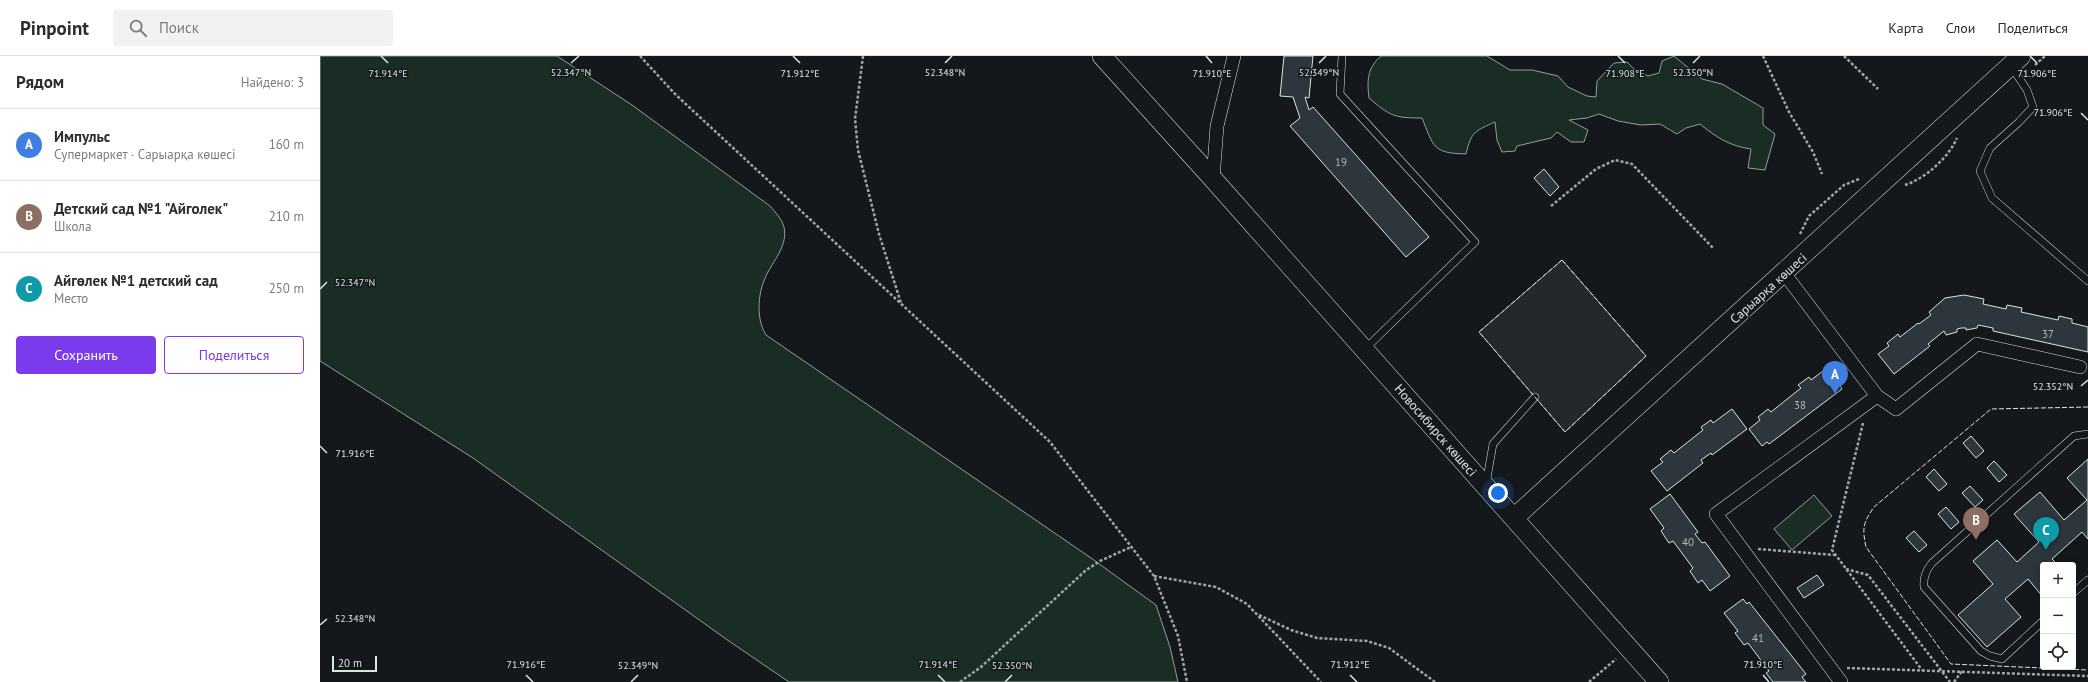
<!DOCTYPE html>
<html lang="ru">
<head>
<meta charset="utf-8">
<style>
	body { margin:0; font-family:"PT Sans",sans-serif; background:#f2f2f3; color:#2b2b33 }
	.controls { position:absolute; right:12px; bottom:12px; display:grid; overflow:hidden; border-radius:4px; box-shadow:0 2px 10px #0003 }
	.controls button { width:36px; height:36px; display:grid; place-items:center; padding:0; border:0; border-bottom:1px solid #e1e1e2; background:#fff; color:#2b2b33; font:20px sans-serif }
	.scale { position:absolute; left:12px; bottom:10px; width:45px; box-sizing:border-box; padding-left:4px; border:2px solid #d8e6dc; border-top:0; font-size:11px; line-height:14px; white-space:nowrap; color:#d8e6dc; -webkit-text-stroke:3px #14181c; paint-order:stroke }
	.you { position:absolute; left:1178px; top:437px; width:14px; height:14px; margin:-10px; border:3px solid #fff; border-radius:50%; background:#1a73e8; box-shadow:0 0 0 6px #1a73e833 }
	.badge { display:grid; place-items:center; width:26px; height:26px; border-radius:50%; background:#7c3aed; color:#fff; font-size:13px; font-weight:700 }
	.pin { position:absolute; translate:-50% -33px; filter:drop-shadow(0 1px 2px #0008) }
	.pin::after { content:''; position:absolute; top:21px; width:14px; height:12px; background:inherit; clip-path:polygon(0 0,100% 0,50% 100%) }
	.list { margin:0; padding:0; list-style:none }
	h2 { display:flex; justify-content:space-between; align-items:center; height:52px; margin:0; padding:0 16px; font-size:17px }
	h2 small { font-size:13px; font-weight:400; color:#7c7c81 }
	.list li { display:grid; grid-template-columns:26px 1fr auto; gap:12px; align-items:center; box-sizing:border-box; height:72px; padding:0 16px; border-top:1px solid #e1e1e2 }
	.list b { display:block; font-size:15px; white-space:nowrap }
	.list p { margin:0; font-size:13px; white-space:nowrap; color:#7c7c81 }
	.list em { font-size:13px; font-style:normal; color:#7c7c81 }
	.actions { display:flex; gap:8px; padding:12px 16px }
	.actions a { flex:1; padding:9px 0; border:1px solid #7c3aed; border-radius:4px; text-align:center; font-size:14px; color:#7c3aed }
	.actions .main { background:#7c3aed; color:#fff }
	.icon { flex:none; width:22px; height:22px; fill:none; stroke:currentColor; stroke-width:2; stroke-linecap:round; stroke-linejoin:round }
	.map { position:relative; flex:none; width:1768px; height:626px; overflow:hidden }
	header { display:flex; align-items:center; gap:24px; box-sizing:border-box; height:56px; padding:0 20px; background:#fff; border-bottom:1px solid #e1e1e2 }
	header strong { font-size:19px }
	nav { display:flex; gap:22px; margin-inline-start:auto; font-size:14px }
	.search { width:280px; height:36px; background:#f2f2f3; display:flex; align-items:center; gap:10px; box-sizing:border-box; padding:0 14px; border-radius:4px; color:#7c7c81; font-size:15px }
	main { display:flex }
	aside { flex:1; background:#fff }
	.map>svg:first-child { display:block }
	.green { fill:#1a2d24; stroke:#939e99 }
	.parking { fill:#24282b; stroke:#939e99 }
	.building { fill:#2c363c; stroke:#d8e6dc }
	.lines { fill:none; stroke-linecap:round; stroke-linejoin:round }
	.lane-casing { stroke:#d8e6dc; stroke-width:8 }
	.street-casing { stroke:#d8e6dc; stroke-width:14 }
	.secondary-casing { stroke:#d8e6dc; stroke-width:20 }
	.path { stroke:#9da8a2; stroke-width:2.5; stroke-dasharray:3 2; stroke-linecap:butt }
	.lane { stroke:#14181c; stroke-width:7 }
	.street { stroke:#14181c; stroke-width:13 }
	.secondary { stroke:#14181c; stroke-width:19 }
	.fence { stroke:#d8e6dc; stroke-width:1; stroke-dasharray:5 2; stroke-linecap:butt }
	.ticks { fill:none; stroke:#d8e6dc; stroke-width:1.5 }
	.labels { text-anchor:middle; stroke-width:3; stroke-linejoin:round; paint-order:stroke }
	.number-label { font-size:11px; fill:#adbab4 }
	.street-label { font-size:13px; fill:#d8e6dc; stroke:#14181c }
	.ticks-label { font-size:10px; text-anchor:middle; fill:#d8e6dc; stroke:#14181c; stroke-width:3; stroke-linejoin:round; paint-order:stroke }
</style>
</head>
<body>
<header>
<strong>Pinpoint</strong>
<div class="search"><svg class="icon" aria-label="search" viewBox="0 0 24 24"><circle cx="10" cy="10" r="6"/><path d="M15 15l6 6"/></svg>Поиск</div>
<nav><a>Карта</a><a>Слои</a><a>Поделиться</a></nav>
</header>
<main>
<aside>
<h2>Рядом<small>Найдено: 3</small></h2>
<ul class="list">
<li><span class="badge" style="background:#3f7fe0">A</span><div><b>Импульс</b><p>Супермаркет · Сарыарқа көшесі</p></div><em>160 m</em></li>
<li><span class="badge" style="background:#8d6e63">B</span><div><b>Детский сад №1 &quot;Айголек&quot;</b><p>Школа</p></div><em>210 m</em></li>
<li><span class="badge" style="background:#0f9aa8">C</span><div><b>Айгөлек №1 детский сад</b><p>Место</p></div><em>250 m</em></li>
</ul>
<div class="actions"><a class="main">Сохранить</a><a>Поделиться</a></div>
</aside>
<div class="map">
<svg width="1768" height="626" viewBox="0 0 1768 626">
	<rect width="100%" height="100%" fill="#14181c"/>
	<!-- green -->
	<path class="green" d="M0 0H237L312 49 450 150C455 156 462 163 464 171 468 188 455 203 448 216 438 234 435 261 446 279L771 502 836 549 850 591 858 626H469L406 583 153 402 0 305Z
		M1061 0H1167L1190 14H1212L1238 20 1248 31 1267 40 1276 41 1277 25 1294 7 1307 6 1314 13 1328 20 1339 17 1342 5 1354 0 1382 23 1402 28 1443 52V69L1455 78 1445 114 1428 112 1431 93C1410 90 1397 82 1380 68L1366 72 1357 78 1340 68 1321 69 1298 65 1279 58 1267 62 1249 64 1268 74 1264 86H1251L1237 76 1231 82 1197 90 1195 95 1182 96 1177 84 1175 66C1155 75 1151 76 1146 98 1112 97 1114 91 1102 62 1074 62 1070 60 1049 42 1047 25 1047 12 1061 0Z
		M1494 439 1512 460 1472 494 1454 473Z"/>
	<!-- parking -->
	<path class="parking" d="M1242 204 1326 300 1245 376 1159 276Z"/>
	<!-- building -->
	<path class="building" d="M964 0H993L989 42 985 41 989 54 993 51 1109 181 1086 201 970 70 980 62 973 41 960 40Z
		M1224 113 1239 131 1230 140 1214 122Z
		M1644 239 1664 243 1663 248 1686 253 1687 249 1702 252 1701 256 1738 264 1739 260 1752 263V267L1768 271V296L1673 275V272L1658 269 1657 272 1646 274V272H1641L1637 273V276L1626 279 1624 275 1608 288 1610 290 1574 318 1558 298 1569 290 1567 287 1578 278 1580 281 1598 267 1599 268 1611 259 1609 256 1625 242Z
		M1511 309 1525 326 1520 330 1522 333 1449 388 1447 386 1442 390 1429 373 1440 364 1438 361 1448 353 1451 356 1481 332 1478 329 1489 321 1491 324Z
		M1412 353 1427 373 1392 399 1391 397 1381 404 1383 407 1347 435 1331 415 1343 406 1340 403 1351 394 1354 397 1383 374 1381 371 1391 364 1393 367Z
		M1651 380 1664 395 1656 402 1643 387Z
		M1768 403V483L1762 476 1732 503 1738 509H1723V541L1708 523 1685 543 1701 561 1667 591 1638 559 1673 528 1653 505 1677 484 1697 506 1719 486 1694 458 1720 436 1744 464 1767 444 1747 422Z
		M1674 405 1687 419 1679 426 1667 412Z
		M1614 413 1627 428 1619 435 1606 421Z
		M1650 430 1663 444 1655 451 1642 437Z
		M1350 438 1378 476 1375 478 1382 487 1385 486 1410 520 1390 535 1382 524 1378 527 1370 515 1373 512 1353 485 1349 487 1341 475 1344 472 1330 453Z
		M1626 451 1639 466 1631 473 1618 458Z
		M1594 475 1607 489 1599 496 1586 482Z
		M1497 519 1504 529 1484 542 1477 532Z
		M1423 543 1427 548 1429 546 1486 618 1482 621 1486 626H1453L1446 617 1449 615 1428 587 1424 589 1415 577 1418 575 1404 557Z"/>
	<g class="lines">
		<!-- lane casing -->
		<g class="lane-casing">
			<path id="lane" d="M1022 0 1020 38 1155 186 1045 293
				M1691 10 1707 34 1713 51 1699 66 1670 92 1660 115 1672 142 1768 225
				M1166 428 1173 388 1215 341
				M1753 537 1768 524
				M1723 565 1682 603 1670 600 1661 595 1604 531C1603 521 1606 514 1612 507L1754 380 1768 378"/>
		</g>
		<!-- street casing -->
		<g class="street-casing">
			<path id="street" d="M893 123 897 70 914 0
				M1464 217 1557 340
				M1521 626 1396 458 1557 340 1576 353 1657 288 1760 311"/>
		</g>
		<!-- secondary casing -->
		<g class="secondary-casing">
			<path id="secondary" d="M782 0 893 123 1339 626
				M1194 462 1701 0"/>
		</g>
		<!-- path -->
		<path class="path" d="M320 0 355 38 730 386 834 520 858 580 867 626
			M543 0 535 63 538 94 559 178 581 247
			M1443 0 1469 56 1493 96 1502 118
			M1524 0 1558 33
			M1715 9 1725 0
			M1585 129C1606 122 1628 102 1637 82
			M1231 150 1276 113 1295 104 1312 108 1393 192
			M1480 178 1489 160 1524 129 1539 123
			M1543 367 1512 494 1602 614
			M1438 493 1515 499
			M1526 513 1548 519 1630 626
			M834 520 896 531 927 548 1001 626
			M939 559 971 574 997 582 1047 585 1069 592 1115 626
			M1527 612 1768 620
			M640 626 661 611 765 515 780 505 811 491
			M1269 626 1296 603
			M1634 626 1642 615"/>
		<!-- lane -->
		<use href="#lane" class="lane"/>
		<!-- street -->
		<use href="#street" class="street"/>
		<!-- secondary -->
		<use href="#secondary" class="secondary"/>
		<!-- fence -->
		<path class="fence" d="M1242 204 1326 300 1245 376 1159 276Z
			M1768 351 1671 353 1554 451C1543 467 1542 472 1546 491L1631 608 1768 614"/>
	</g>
	<!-- ticks -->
	<path class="ticks" d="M61 0 68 7M473 0 480 7M886 0 892 7M1298 0 1305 7M1710 0 1717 7M251 7 259 0M625 7 632 0M999 7 1006 0M1373 7 1380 0M1761 57 1768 64M0 233 7 226M1761 330 1768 324M0 390 7 397M0 569 7 563M206 619 213 626M618 619 625 626M1030 619 1037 626M1443 619 1449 626M311 626 318 619M685 626 692 619"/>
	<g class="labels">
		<!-- number labels -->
		<g class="number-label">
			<text x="1021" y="110">19</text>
			<text x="1728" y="282">37</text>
			<text x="1480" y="353">38</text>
			<text x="1368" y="490">40</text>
			<text x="1438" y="586">41</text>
		</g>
		<!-- street labels -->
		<g class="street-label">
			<text transform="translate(1448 232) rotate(-42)" y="5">Сарыарқа көшесі</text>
			<text transform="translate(1116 374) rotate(49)" y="5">Новосибирск көшесі</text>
		</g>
	</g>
	<g class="ticks-label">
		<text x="251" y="20">52.347°N</text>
		<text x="625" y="20">52.348°N</text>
		<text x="999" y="20">52.349°N</text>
		<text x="1373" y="20">52.350°N</text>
		<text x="68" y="21">71.914°E</text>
		<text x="480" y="21">71.912°E</text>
		<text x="892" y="21">71.910°E</text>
		<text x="1305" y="21">71.908°E</text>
		<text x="1717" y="21">71.906°E</text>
		<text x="1733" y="60">71.906°E</text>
		<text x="35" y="230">52.347°N</text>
		<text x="1733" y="334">52.352°N</text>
		<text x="35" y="401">71.916°E</text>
		<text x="35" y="566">52.348°N</text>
		<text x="206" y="612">71.916°E</text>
		<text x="618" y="612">71.914°E</text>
		<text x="1030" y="612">71.912°E</text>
		<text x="1443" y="612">71.910°E</text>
		<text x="318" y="613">52.349°N</text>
		<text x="692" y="613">52.350°N</text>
	</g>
</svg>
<div class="controls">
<button>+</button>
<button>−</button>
<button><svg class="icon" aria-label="locate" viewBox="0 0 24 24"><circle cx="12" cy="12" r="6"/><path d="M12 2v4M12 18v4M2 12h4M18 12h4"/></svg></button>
</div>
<div class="scale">20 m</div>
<div class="you"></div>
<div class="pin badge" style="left:1515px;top:338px;background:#3f7fe0">A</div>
<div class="pin badge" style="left:1656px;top:484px;background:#8d6e63">B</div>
<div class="pin badge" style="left:1726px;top:494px;background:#0f9aa8">C</div>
</div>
</main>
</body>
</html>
